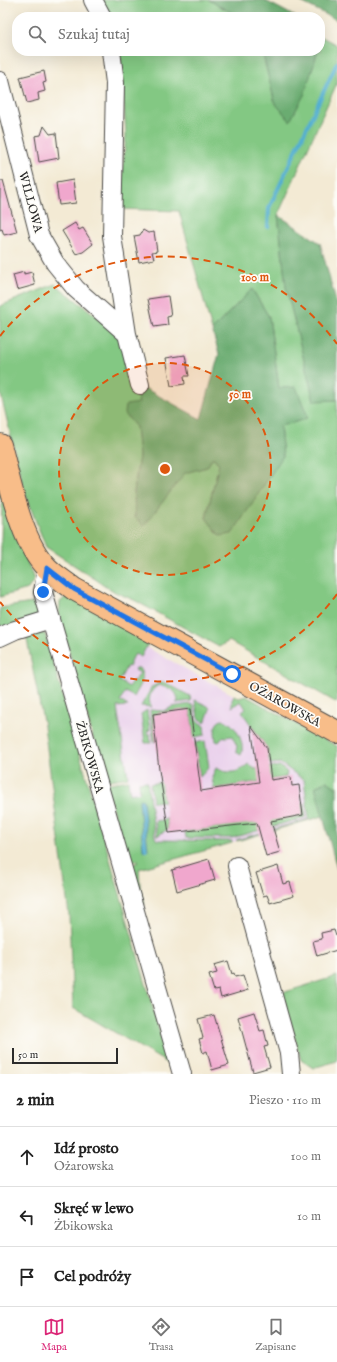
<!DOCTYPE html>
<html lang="pl">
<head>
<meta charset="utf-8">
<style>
	body { margin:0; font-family:"IM FELL English",serif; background:#f6f6f6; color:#222 }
	.scale { position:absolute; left:12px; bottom:10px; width:106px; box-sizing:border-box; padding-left:4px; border:2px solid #2b2b2b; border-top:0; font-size:11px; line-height:14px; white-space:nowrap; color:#2b2b2b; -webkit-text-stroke:3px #fdfcf7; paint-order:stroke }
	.stop { position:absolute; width:12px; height:12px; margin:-9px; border:3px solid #1a73e8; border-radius:50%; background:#fff }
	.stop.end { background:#1a73e8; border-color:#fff; box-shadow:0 1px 4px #0008 }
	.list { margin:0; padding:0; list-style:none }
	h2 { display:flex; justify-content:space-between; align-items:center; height:52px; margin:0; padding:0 16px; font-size:17px }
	h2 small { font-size:13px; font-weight:400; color:#767676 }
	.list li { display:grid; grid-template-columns:26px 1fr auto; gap:12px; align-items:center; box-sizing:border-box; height:60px; padding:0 16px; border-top:1px solid #e0e0e0 }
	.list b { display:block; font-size:15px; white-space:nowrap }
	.list p { margin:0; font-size:13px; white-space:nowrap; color:#767676 }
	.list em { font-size:13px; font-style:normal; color:#767676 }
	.icon { flex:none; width:22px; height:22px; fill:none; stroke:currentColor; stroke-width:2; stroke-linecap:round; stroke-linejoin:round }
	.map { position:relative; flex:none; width:337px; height:1074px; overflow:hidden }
	.search { position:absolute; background:#fff; box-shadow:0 4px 16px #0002; left:12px; right:12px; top:12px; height:44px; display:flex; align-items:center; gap:10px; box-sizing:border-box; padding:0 14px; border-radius:16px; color:#767676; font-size:15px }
	.sheet { height:232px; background:#fff }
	nav { display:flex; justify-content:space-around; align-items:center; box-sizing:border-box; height:56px; border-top:1px solid #e0e0e0; background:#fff; font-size:11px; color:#767676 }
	nav a { display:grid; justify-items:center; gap:2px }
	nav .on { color:#db2777 }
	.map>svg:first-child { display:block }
	.built { fill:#ead1ec }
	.green { fill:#83c883; stroke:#577a57 }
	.forest { fill:#6aac71; stroke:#4a6c4e }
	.water { fill:#53afd1; stroke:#3f6d7e }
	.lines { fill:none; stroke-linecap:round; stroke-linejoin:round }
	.stream { stroke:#53afd1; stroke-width:4 }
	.building { fill:#f0a7cd }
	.minor-casing { stroke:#494844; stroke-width:20 }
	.major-casing { stroke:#494844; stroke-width:24 }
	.minor { stroke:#fff; stroke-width:18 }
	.major { stroke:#f8bd89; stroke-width:22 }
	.route { stroke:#1a73e8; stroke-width:5 }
	.ring { fill:none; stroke:#df570e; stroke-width:2; stroke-dasharray:7 5 }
	.labels { text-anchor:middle; stroke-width:3.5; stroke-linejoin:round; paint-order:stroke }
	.street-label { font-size:12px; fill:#2b2b2b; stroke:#fdfcf7 }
	.centre { fill:#df570e; stroke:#fdfcf7; stroke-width:2 }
	.ring-label { font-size:12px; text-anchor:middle; font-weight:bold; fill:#df570e; stroke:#fdfcf7; stroke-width:3.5; stroke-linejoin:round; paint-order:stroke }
</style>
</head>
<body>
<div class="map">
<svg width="337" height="1074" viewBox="0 0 337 1074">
	<rect width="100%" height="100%" fill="#fdfcf7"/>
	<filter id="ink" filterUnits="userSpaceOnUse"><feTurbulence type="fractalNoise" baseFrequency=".025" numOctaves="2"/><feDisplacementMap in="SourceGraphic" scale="8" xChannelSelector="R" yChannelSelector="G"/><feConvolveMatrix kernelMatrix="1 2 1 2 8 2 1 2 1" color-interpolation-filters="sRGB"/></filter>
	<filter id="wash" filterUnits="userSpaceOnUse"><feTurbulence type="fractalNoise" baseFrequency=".012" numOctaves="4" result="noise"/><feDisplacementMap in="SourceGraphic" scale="16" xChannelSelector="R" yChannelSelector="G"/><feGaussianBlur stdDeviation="0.9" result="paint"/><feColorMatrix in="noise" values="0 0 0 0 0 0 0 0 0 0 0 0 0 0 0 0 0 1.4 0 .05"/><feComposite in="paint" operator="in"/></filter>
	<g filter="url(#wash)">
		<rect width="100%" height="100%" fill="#f3ead4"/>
		<!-- built -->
		<path class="built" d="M146 647 239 698 315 787 323 816 139 869 128 777 113 689 122 656Z"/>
		<!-- green -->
		<path class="green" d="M97 0H209L239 17H108Z
			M322 37 337 45V83L278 215 286 287 314 400H337V703L229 641 219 647 134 600 115 592 46 547 24 491 0 391V306L55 284 120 334 139 403 136 426 139 456 134 492 135 518 144 525 185 472 207 467 213 457 219 464 206 518 283 456 280 426 303 420 279 388 269 317 252 289 212 330 179 211 119 209 126 135 121 59 119 51H262L275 103 318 51H320Z
			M0 487 34 580 28 589 0 597 2 499 0 498Z
			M66 597 75 599 150 640 141 657 135 654 130 662V665L129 667 127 666 119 681 129 687 133 680 135 681 140 673 135 670 136 668H139C147 679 139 687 134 697L125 692 120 701 128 706 117 707 128 777 105 781 59 615 60 602Z
			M32 603 38 605 41 614 0 633V608Z
			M35 632 45 634 169 1064 73 1008 69 915 44 726 26 635Z
			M159 683H166L190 696 191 701 176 703 178 701C177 688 168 689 159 685 151 689 147 698 151 707L141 706 152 687Z
			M234 695 239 698 246 696 337 746V788L327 781 315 787 323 816 237 841 236 840 309 819 304 780 280 763 270 764 267 748 242 712 246 709 241 701 232 707V700Z
			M195 700 208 706 210 709 205 723 198 717Z
			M190 704 194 706 195 719 204 726 205 735 194 737 190 709 153 714 156 741 154 742 150 710 164 711 172 707Z
			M147 710 150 730 147 731 148 734H150L151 743H145L141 714Z
			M222 720C235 721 246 744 241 755L236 752 237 746 232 736 225 737 224 736 219 742 216 741C215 732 213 723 222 720Z
			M205 741 209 767 200 777 195 743Z
			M248 764 255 769 280 766 287 772 286 777 214 789 212 777 216 768C228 774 238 774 248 764Z
			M128 780 130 794 140 792 139 782 147 781 155 837 157 840 232 841V843L139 869 140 885 145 905 139 901 128 867 138 862V860L128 862 105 784Z
			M162 782 161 786 164 801 153 802 150 784Z
			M302 803H304L306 817 232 838H186L185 832 303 815Z
			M167 819 168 829 157 836 155 821Z
			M337 976V1061L313 1068 301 1060 282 993Z"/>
		<!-- forest -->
		<path class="forest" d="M209 0H264L296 17H239Z
			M297 0H337V20Z
			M262 51H318L304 95 290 121 275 103Z
			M278 215 320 243 337 305V400L314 401 286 287Z
			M252 289 269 317 279 388 296 387 308 417 303 420 280 426 283 456 232 534 220 536 206 518 219 464 213 457 207 467 185 473 144 526 135 518 134 492 139 456 136 427 125 414 126 405 139 403 136 392 146 389 201 419 219 354 212 330Z
			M327 781 337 788V869L315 787Z"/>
		<!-- water -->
		<path class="water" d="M140 799 143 800 148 850 146 852 143 850 139 800Z"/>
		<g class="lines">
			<!-- stream -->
			<path class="stream" d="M268 227 269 208 337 63"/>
		</g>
		<g id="blocks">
			<!-- building -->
			<path class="building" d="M44 71 46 82 43 83 45 91 38 93 39 100 27 103 20 77Z
				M44 126 50 134 56 133 59 158 39 162 35 136 41 135Z
				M73 180 76 203 59 205 56 183Z
				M0 181H3L17 232 4 235 2 229 0 230Z
				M75 223 79 230 83 228 93 244 83 252 76 254 62 231Z
				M143 230 148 233 154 232 157 251 152 252 154 259 139 262 134 236 140 235Z
				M24 272V274L32 272 35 285 17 290 13 275Z
				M168 296 171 316 167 317 168 325 154 327 148 299Z
				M185 355 189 376H184L185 384 171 386 166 358Z
				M190 709 201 791 259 782 251 726 267 748 271 780 291 777 292 786 299 785 303 815 271 821 280 852 266 856 257 823 169 833 159 770 153 714Z
				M209 859 215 880 177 891 172 870Z
				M278 866 283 884 290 882 294 896 270 903 267 895 263 896 256 873Z
				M334 930 337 939V950L317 956 313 941 322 939 321 933Z
				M228 961 232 974 234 973 235 977 243 975 248 990 221 998 219 990 214 991 209 975 217 973 214 965Z
				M254 1012 260 1031 264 1030 268 1046 264 1047 270 1067 253 1072 238 1017Z
				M214 1015 229 1065 212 1070 207 1051 203 1053 199 1039 203 1038 198 1019Z"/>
		</g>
	</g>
	<g filter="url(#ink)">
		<use href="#blocks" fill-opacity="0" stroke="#494844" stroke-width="1"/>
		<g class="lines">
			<!-- minor casing -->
			<g class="minor-casing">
				<path id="minor" d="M93 0 102 17
					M111 51 115 83 112 236 127 334
					M0 81 39 235 55 263 76 289 127 334 140 385
					M47 568 43 592 182 1074
					M0 637 15 630 51 619
					M237 866 289 1053 291 1074"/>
			</g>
			<!-- major casing -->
			<g class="major-casing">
				<path id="major" d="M0 445C10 481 20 541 47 568 55 576 65 582 74 589L337 732"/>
			</g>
			<!-- minor -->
			<use href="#minor" class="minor"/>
			<!-- major -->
			<use href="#major" class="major"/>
		</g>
	</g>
	<g class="lines" filter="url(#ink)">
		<!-- route -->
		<path class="route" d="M43 592 47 568 74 589 232 674"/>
	</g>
	<!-- distance rings -->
	<circle cx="165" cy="469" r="106" fill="#df570e" fill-opacity=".12"/>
	<g class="ring">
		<circle cx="165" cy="469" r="106"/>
		<path d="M337 594A212 212 0 0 1 0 602M0 336A212 212 0 0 1 337 344"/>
	</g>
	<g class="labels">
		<!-- street labels -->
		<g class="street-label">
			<text transform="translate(31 202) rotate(75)" y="4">WILLOWA</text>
			<text transform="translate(285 704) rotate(29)" y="4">OŻAROWSKA</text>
			<text transform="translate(90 757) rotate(74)" y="4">ŻBIKOWSKA</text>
		</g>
	</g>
	<circle cx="165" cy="469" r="6" class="centre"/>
	<g class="ring-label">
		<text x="255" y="281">100 m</text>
		<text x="240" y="398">50 m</text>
	</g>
</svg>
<div class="scale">50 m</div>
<div class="stop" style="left:232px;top:674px"></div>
<div class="stop end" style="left:43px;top:592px"></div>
<div class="search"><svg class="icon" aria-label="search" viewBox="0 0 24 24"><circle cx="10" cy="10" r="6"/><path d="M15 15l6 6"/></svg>Szukaj tutaj</div>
</div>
<section class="sheet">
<h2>2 min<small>Pieszo · 110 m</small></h2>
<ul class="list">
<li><svg class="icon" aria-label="ahead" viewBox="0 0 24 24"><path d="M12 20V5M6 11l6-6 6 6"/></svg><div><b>Idź prosto</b><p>Ożarowska</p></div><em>100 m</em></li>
<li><svg class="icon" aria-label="left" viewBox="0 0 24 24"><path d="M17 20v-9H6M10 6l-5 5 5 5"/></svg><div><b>Skręć w lewo</b><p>Żbikowska</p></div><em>10 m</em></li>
<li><svg class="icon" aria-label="arrive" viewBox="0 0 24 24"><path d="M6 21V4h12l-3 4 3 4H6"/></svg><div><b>Cel podróży</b></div></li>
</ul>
</section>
<nav>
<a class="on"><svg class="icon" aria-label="map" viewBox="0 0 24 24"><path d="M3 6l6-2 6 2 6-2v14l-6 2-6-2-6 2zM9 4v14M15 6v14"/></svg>Mapa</a>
<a><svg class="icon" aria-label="directions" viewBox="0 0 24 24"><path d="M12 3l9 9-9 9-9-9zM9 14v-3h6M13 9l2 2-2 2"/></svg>Trasa</a>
<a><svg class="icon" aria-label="saved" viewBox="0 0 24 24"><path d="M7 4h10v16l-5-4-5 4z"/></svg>Zapisane</a>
</nav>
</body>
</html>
